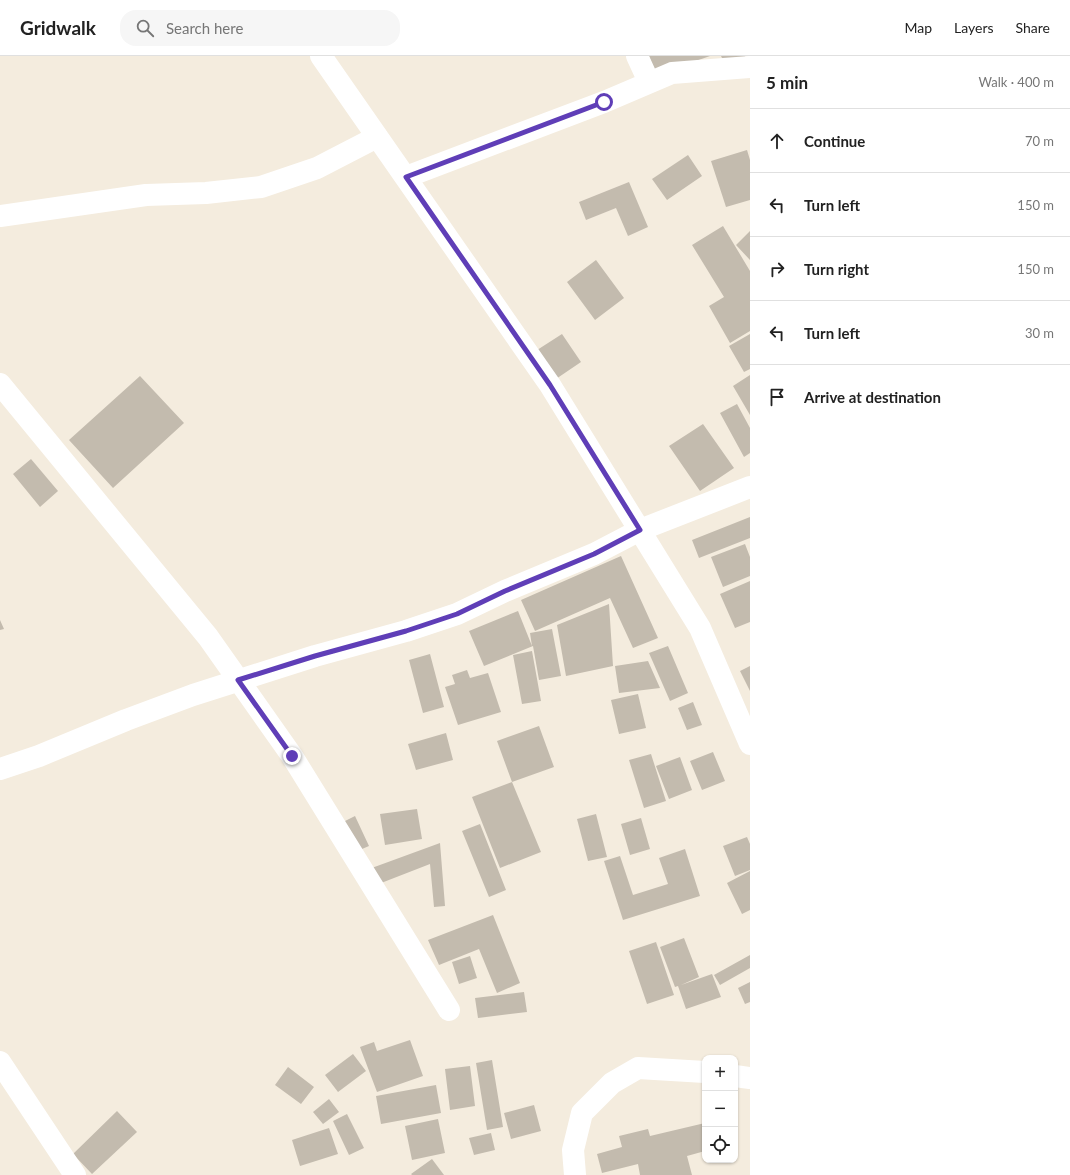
<!DOCTYPE html>
<html lang="en">
<head>
<meta charset="utf-8">
<style>
	body { margin:0; font-family:Lato,sans-serif; background:#f6f6f6; color:#222 }
	.controls { position:absolute; right:12px; bottom:12px; display:grid; overflow:hidden; border-radius:8px; box-shadow:0 1px 3px #0004 }
	.controls button { width:36px; height:36px; display:grid; place-items:center; padding:0; border:0; border-bottom:1px solid #e0e0e0; background:#fff; color:#222; font:20px sans-serif }
	.stop { position:absolute; width:12px; height:12px; margin:-9px; border:3px solid #5f3eb7; border-radius:50%; background:#fff }
	.stop.end { background:#5f3eb7; border-color:#fff; box-shadow:0 1px 4px #0008 }
	.list { margin:0; padding:0; list-style:none }
	h2 { display:flex; justify-content:space-between; align-items:center; height:52px; margin:0; padding:0 16px; font-size:17px }
	h2 small { font-size:13px; font-weight:400; color:#767676 }
	.list li { display:grid; grid-template-columns:26px 1fr auto; gap:12px; align-items:center; box-sizing:border-box; height:64px; padding:0 16px; border-top:1px solid #e0e0e0 }
	.list b { display:block; font-size:15px; white-space:nowrap }
	.list em { font-size:13px; font-style:normal; color:#767676 }
	.icon { flex:none; width:22px; height:22px; fill:none; stroke:currentColor; stroke-width:2; stroke-linecap:round; stroke-linejoin:round }
	.map { position:relative; flex:none; width:750px; height:1119px; overflow:hidden }
	header { display:flex; align-items:center; gap:24px; box-sizing:border-box; height:56px; padding:0 20px; background:#fff; border-bottom:1px solid #e0e0e0 }
	header strong { font-size:19px }
	nav { display:flex; gap:22px; margin-inline-start:auto; font-size:14px }
	.search { width:280px; height:36px; background:#f6f6f6; display:flex; align-items:center; gap:10px; box-sizing:border-box; padding:0 14px; border-radius:16px; color:#767676; font-size:15px }
	main { display:flex }
	aside { flex:1; background:#fff }
	.map>svg:first-child { display:block }
	.building { fill:#c3bbae }
	.lines { fill:none; stroke-linecap:round; stroke-linejoin:round }
	.minor { stroke:#fff; stroke-width:22 }
	.major { stroke:#fff; stroke-width:22 }
	.route { stroke:#5f3eb7; stroke-width:5 }
</style>
</head>
<body>
<header>
<strong>Gridwalk</strong>
<div class="search"><svg class="icon" aria-label="search" viewBox="0 0 24 24"><circle cx="10" cy="10" r="6"/><path d="M15 15l6 6"/></svg>Search here</div>
<nav><a>Map</a><a>Layers</a><a>Share</a></nav>
</header>
<main>
<div class="map">
<svg width="750" height="1119" viewBox="0 0 750 1119">
	<rect width="100%" height="100%" fill="#f4ecde"/>
	<!-- building -->
	<path class="building" d="M649 0H710L656 19Z
		M721 0H745L746 2 723 4Z
		M747 94 750 104V144L726 151 711 105Z
		M688 99 702 120 667 144 652 123Z
		M629 126 648 171 628 180 616 152 586 164 579 146Z
		M723 170 750 215V275L730 287 709 250 724 241 692 189Z
		M750 175V204L736 189Z
		M596 204 624 242 595 264 567 226Z
		M562 278 581 306 553 325 534 296Z
		M750 278V313L744 316 729 290Z
		M750 319V359L733 330Z
		M140 320 184 367 113 432 69 384Z
		M737 348 750 372V397L744 401 720 357Z
		M703 368 734 412 700 435 669 390Z
		M31 403 58 435 40 451 13 418Z
		M750 461V482L699 502 692 484Z
		M745 488 750 501V520L723 531 711 501Z
		M621 500 658 582 633 592 610 542 535 575 521 544Z
		M750 525V566L735 572 720 538Z
		M609 548 613 610 566 620 557 569Z
		M518 555 532 590 530 577 552 573 561 620 539 624 533 590 484 610 469 575Z
		M0 564 4 573 0 574Z
		M668 590 688 637 670 645 649 597Z
		M532 595 541 645 522 648 513 599Z
		M430 598 444 651 423 657 409 604Z
		M648 605 660 632 619 637 615 610Z
		M750 610V635L740 615Z
		M467 614 470 622 488 617 501 656 458 669 445 631 455 628 452 619Z
		M638 638 646 672 619 678 611 644Z
		M693 646 702 669 687 674 678 652Z
		M539 670 554 711 512 726 497 685Z
		M446 677 453 704 416 714 408 688Z
		M713 696 725 725 702 734 690 705Z
		M651 698 666 745 644 752 629 704Z
		M680 701 692 734 669 743 656 710Z
		M512 726 541 796 500 812 472 741Z
		M417 753 422 783 385 789 380 758Z
		M596 758 607 801 588 805 577 763Z
		M355 760 369 790 355 796 341 767Z
		M641 762 650 793 630 799 621 768Z
		M480 768 506 834 489 841 462 775Z
		M747 781 750 788V814L735 820 723 790Z
		M440 787 445 850 434 851 430 808 376 829 369 813Z
		M685 793 700 840 623 864 604 805 620 800 633 839 668 828 659 802Z
		M750 815V854L742 858 727 827Z
		M493 859 520 927 497 937 479 893 439 909 428 884Z
		M684 882 699 921 681 929 712 918 721 941 686 953 678 930 675 931 660 891Z
		M656 886 674 939 647 948 629 895Z
		M750 899V912L720 929 714 919Z
		M470 900 477 922 459 928 452 906Z
		M750 926V946L745 948 738 932Z
		M524 936 527 956 478 962 475 942Z
		M410 984 423 1020 377 1036 360 991 374 986 377 995Z
		M353 998 366 1015 338 1036 325 1019Z
		M492 1004 503 1071 487 1074 476 1007Z
		M470 1010 475 1050 450 1054 445 1013Z
		M288 1011 314 1031 301 1048 275 1029Z
		M436 1029 441 1057 381 1068 376 1040Z
		M329 1043 339 1056 323 1068 313 1056Z
		M534 1049 541 1075 511 1083 504 1057Z
		M117 1055 137 1076 92 1118 73 1098Z
		M347 1058 364 1092 349 1099 333 1065Z
		M438 1063 445 1097 412 1104 405 1070Z
		M705 1067V1095L687 1100 692 1119H640L638 1108 602 1117 597 1098 622 1091 619 1080 648 1073 650 1080Z
		M329 1072 338 1098 300 1110 292 1084Z
		M491 1077 495 1094 474 1099 469 1082Z
		M432 1103 444 1119H412L411 1118Z"/>
	<g class="lines">
		<!-- minor -->
		<path class="minor" d="M637 0 649 26
			M406 121 604 46 672 17 750 11
			M0 160 146 139 206 137 261 131 317 112 377 81
			M0 328 208 581 292 700 449 954
			M0 713 39 700 126 664 193 639 315 600 406 575 457 558 505 535 594 498 640 474 750 431
			M0 1006 75 1119
			M735 1020 750 1022
			M575 1119 573 1094 582 1057 612 1027 638 1012 705 1016"/>
		<!-- major -->
		<path class="major" d="M321 0 550 329 700 572 750 688"/>
	</g>
	<g class="lines">
		<!-- route -->
		<path class="route" d="M292 700 238 624 315 600 406 575 457 558 505 535 594 498 640 474 550 329 406 121 604 46"/>
	</g>
</svg>
<div class="controls">
<button>+</button>
<button>−</button>
<button><svg class="icon" aria-label="locate" viewBox="0 0 24 24"><circle cx="12" cy="12" r="6"/><path d="M12 2v4M12 18v4M2 12h4M18 12h4"/></svg></button>
</div>
<div class="stop" style="left:604px;top:46px"></div>
<div class="stop end" style="left:292px;top:700px"></div>
</div>
<aside>
<h2>5 min<small>Walk · 400 m</small></h2>
<ul class="list">
<li><svg class="icon" aria-label="ahead" viewBox="0 0 24 24"><path d="M12 20V5M6 11l6-6 6 6"/></svg><div><b>Continue</b></div><em>70 m</em></li>
<li><svg class="icon" aria-label="left" viewBox="0 0 24 24"><path d="M17 20v-9H6M10 6l-5 5 5 5"/></svg><div><b>Turn left</b></div><em>150 m</em></li>
<li><svg class="icon" aria-label="right" viewBox="0 0 24 24"><path d="M7 20v-9h11M14 6l5 5-5 5"/></svg><div><b>Turn right</b></div><em>150 m</em></li>
<li><svg class="icon" aria-label="left" viewBox="0 0 24 24"><path d="M17 20v-9H6M10 6l-5 5 5 5"/></svg><div><b>Turn left</b></div><em>30 m</em></li>
<li><svg class="icon" aria-label="arrive" viewBox="0 0 24 24"><path d="M6 21V4h12l-3 4 3 4H6"/></svg><div><b>Arrive at destination</b></div></li>
</ul>
</aside>
</main>
</body>
</html>
